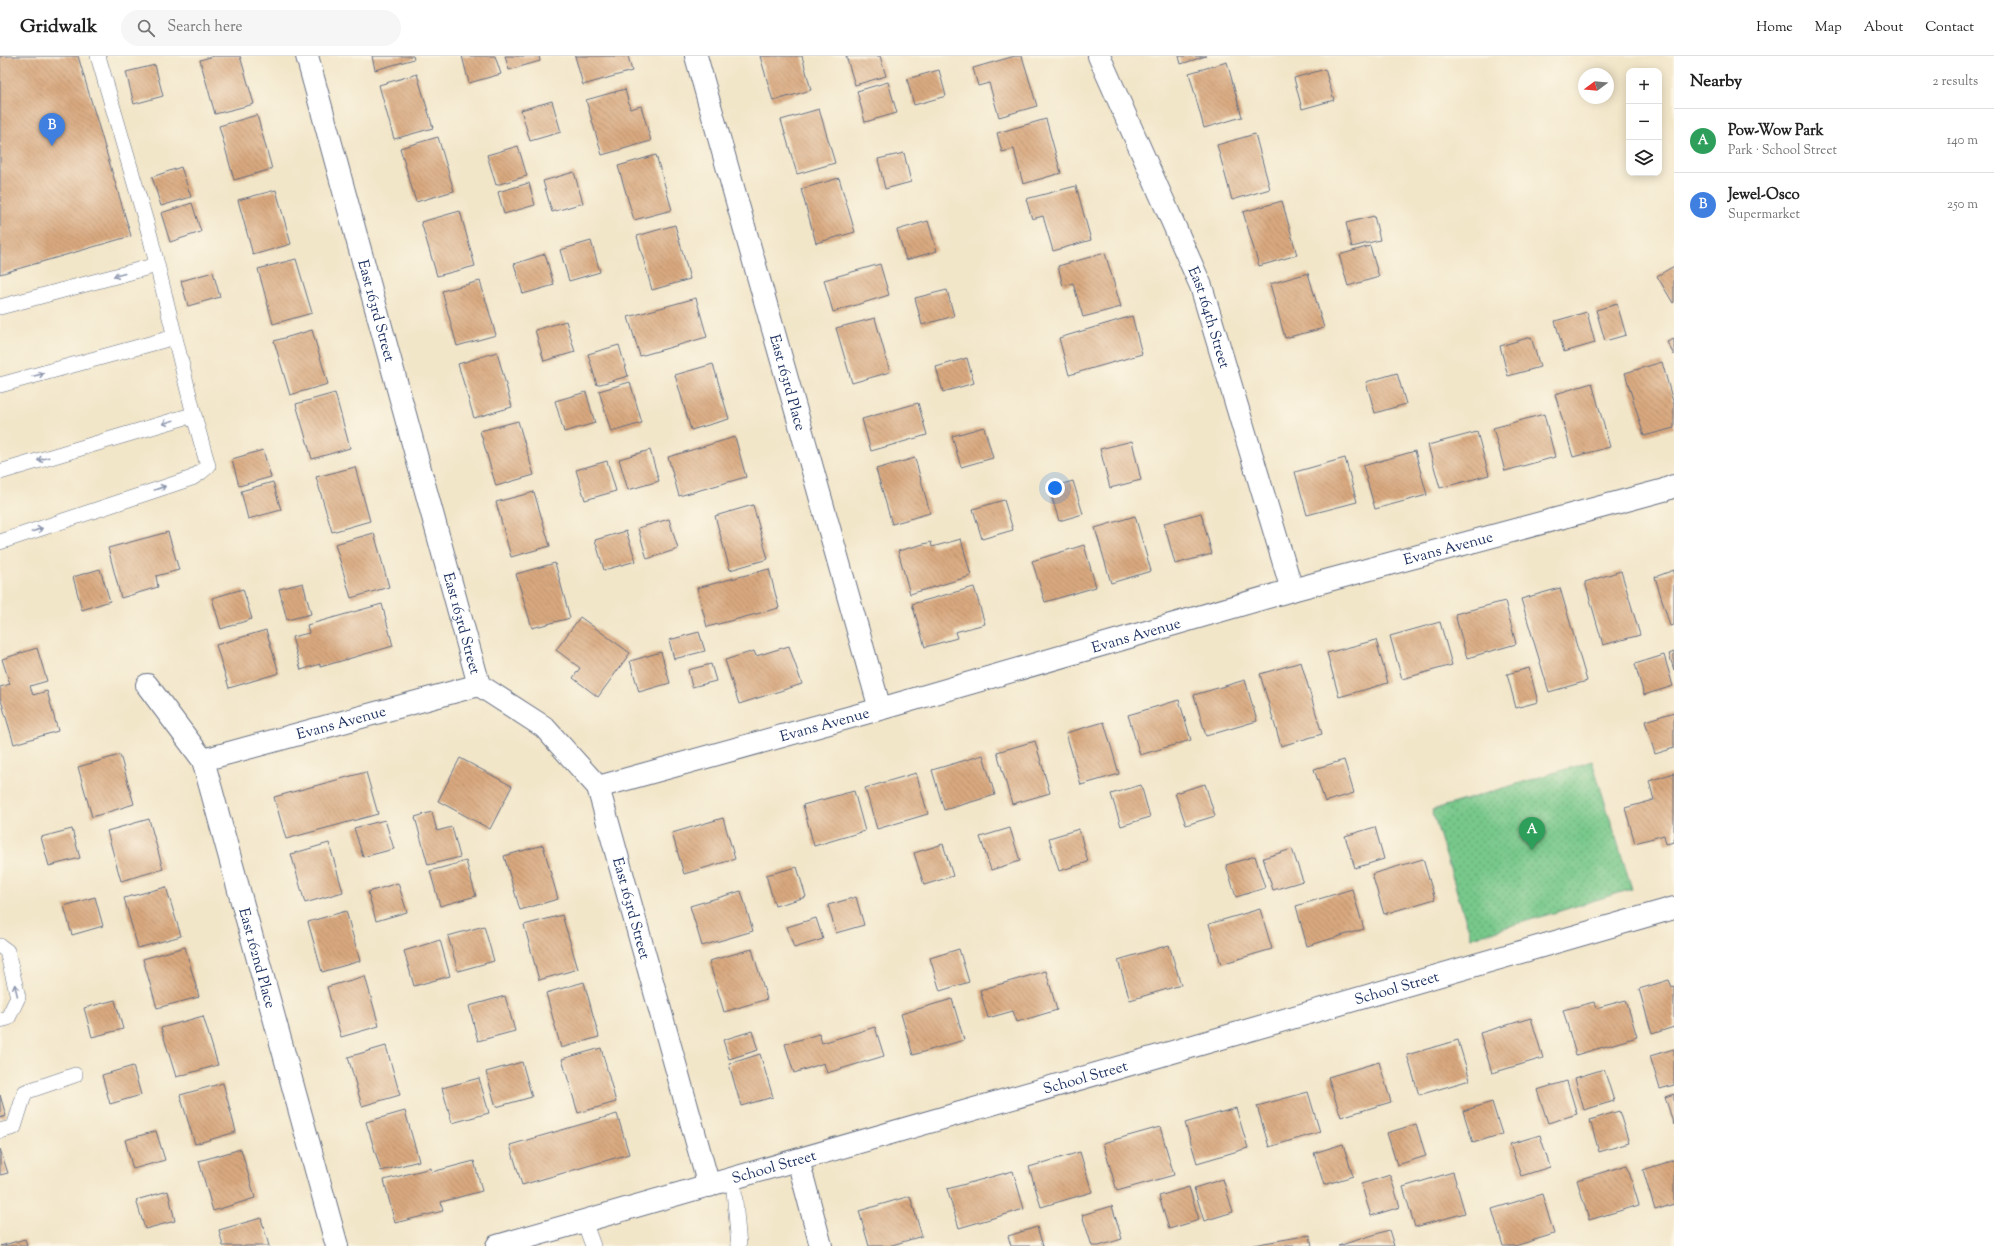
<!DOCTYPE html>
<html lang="en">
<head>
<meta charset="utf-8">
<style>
	body { margin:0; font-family:"Sorts Mill Goudy",serif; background:#f6f6f6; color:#222 }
	.controls { position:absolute; right:12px; top:12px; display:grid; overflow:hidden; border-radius:8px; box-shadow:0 2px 10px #0003 }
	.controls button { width:36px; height:36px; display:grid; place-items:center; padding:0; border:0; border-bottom:1px solid #e0e0e0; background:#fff; color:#222; font:20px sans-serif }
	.compass { position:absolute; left:1578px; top:12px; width:36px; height:36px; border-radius:50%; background:#fff; box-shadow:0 2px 10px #0003; rotate:254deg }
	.you { position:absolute; left:1055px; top:432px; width:14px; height:14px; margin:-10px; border:3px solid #fff; border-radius:50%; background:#1a73e8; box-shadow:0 0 0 6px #1a73e833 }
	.badge { display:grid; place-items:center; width:26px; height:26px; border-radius:50%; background:#2563eb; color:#fff; font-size:13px; font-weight:700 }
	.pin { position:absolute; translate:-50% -33px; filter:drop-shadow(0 1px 2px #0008) }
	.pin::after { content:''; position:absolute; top:21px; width:14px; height:12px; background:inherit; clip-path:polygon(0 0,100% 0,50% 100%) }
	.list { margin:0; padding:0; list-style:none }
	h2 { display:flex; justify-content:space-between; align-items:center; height:52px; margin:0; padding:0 16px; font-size:17px }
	h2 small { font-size:13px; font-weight:400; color:#767676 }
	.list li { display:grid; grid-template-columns:26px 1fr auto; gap:12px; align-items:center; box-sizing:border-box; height:64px; padding:0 16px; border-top:1px solid #e0e0e0 }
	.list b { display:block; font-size:15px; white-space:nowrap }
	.list p { margin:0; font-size:13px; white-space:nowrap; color:#767676 }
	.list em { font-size:13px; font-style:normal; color:#767676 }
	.icon { flex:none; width:22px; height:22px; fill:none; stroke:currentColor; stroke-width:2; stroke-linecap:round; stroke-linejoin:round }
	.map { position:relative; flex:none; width:1674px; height:1190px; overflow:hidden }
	header { display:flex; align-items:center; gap:24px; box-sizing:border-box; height:56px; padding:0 20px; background:#fff; border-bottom:1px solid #e0e0e0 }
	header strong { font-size:19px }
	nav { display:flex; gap:22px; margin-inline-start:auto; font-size:14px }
	.search { width:280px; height:36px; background:#f6f6f6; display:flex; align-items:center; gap:10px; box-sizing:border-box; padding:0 14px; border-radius:22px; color:#767676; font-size:15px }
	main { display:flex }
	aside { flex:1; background:#fff }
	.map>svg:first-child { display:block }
	.green { fill:url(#green-dots); stroke:#497c74 }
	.building { fill:url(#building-back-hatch) }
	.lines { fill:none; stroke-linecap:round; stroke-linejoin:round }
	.service-casing { stroke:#666f83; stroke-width:16 }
	.minor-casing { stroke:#666f83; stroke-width:24 }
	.service { stroke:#fff; stroke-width:15 }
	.minor { stroke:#fff; stroke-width:22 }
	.oneway { stroke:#8d97ae }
	.labels { text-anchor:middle; stroke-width:3; stroke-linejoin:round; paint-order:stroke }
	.street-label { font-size:15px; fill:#1b2f5e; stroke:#fcf5e5 }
</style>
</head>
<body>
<header>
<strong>Gridwalk</strong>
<div class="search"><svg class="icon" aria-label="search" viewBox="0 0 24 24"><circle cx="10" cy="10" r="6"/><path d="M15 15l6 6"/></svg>Search here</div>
<nav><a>Home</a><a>Map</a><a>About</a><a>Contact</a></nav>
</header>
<main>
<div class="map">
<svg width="1674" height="1190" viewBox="0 0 1674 1190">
	<defs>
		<pattern id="green-dots" width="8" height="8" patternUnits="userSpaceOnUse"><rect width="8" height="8" fill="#77c88a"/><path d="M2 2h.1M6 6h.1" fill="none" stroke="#61a374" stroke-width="1.8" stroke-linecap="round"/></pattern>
		<pattern id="building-back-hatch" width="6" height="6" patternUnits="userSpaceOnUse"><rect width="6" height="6" fill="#d9a97f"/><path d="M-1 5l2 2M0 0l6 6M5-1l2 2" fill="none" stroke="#af8a6b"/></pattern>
	</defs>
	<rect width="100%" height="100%" fill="#fcf5e5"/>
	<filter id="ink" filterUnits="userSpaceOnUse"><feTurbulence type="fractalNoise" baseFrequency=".025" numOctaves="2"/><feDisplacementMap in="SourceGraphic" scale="8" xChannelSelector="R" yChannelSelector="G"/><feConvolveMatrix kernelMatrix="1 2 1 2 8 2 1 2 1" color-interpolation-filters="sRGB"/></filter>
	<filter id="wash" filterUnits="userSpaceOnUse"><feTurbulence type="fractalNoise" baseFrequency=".012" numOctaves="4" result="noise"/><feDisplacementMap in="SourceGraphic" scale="16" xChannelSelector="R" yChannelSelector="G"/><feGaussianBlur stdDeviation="0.9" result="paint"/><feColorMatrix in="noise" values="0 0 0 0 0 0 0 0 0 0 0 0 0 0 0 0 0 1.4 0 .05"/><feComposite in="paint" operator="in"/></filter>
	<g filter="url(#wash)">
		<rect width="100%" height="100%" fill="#f2e6c9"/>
		<!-- green -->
		<path class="green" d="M1592 705 1632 833 1471 882 1432 754Z"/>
		<g id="blocks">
			<!-- building -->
			<path class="building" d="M0 0H78L131 180 0 218Z
				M214 0H240L254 48 215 58 200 4Z
				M372 0H413L414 3 375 14Z
				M462 0H495L501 18 469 27Z
				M505 0H539L540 5 509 14Z
				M575 0H628L632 15 583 29Z
				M760 0H802L811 34 773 45Z
				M846 0H880L886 20 855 29Z
				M1015 0H1022L1037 50 999 61 989 27 978 30 973 12Z
				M1179 0H1206L1181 8Z
				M1227 6 1242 61 1204 72 1189 17Z
				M155 9 163 40 134 48 126 16Z
				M1325 13 1334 44 1302 53 1294 22Z
				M939 14 946 40 914 49 907 23Z
				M417 18 433 72 394 83 379 29Z
				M888 26 897 57 865 66 857 35Z
				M625 33 630 53 641 50 651 85 602 99 586 44Z
				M552 45 561 76 530 85 521 54Z
				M819 53 835 107 797 118 781 64Z
				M257 59 272 113 234 124 219 70Z
				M1046 63 1061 117 1023 128 1014 93 1002 96 997 77Z
				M1255 78 1270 133 1232 144 1217 89Z
				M438 81 454 135 416 146 400 92Z
				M518 90 527 120 496 129 487 99Z
				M904 97 911 126 885 133 878 103Z
				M656 99 672 154 634 164 618 110Z
				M181 111 191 141 161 150 152 121Z
				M574 116 583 147 552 156 543 125Z
				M839 122 855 176 816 187 801 133Z
				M529 127 535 149 504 158 498 136Z
				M1076 130 1091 184 1053 195 1043 160 1032 163 1026 143Z
				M276 134 291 188 253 199 238 144Z
				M1282 145 1297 199 1259 210 1243 156Z
				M192 147 201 176 170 186 161 157Z
				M460 155 475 210 437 220 421 166Z
				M1374 160 1380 184 1352 191 1346 167Z
				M928 165 937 195 906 204 897 174Z
				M675 169 690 223 652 234 637 180Z
				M591 185 600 216 569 225 560 194Z
				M1370 190 1379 221 1348 230 1339 199Z
				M1105 197 1121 251 1083 261 1073 227 1063 230 1058 210Z
				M545 198 554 229 523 238 514 208Z
				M296 203 312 257 273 268 258 213Z
				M880 208 889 239 833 256 824 224Z
				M1674 210V246L1673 247 1657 220Z
				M213 216 220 241 188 250 181 225Z
				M1308 217 1324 272 1285 282 1270 228Z
				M480 225 496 279 457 290 442 235Z
				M947 234 954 260 922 269 915 242Z
				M696 242 707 281 640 300 628 261Z
				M1617 248 1626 279 1605 285 1596 254Z
				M1587 256 1595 287 1564 296 1555 265Z
				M1132 260 1142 298 1069 319 1059 282Z
				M875 262 890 316 852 327 836 272Z
				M566 265 575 296 544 305 535 274Z
				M312 274 328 328 290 339 274 285Z
				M1531 281 1540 311 1508 320 1500 290Z
				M1674 283V299L1667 286Z
				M619 289 628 320 597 329 588 298Z
				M497 296 512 351 474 362 458 308Z
				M967 302 974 327 943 336 936 311Z
				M1662 306 1674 349V372L1644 380 1625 317Z
				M713 308 729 363 691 374 675 319Z
				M1397 317 1406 348 1375 357 1366 326Z
				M630 326 642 367 611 376 599 335Z
				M1592 327 1610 391 1573 401 1555 338Z
				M586 336 595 367 564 376 555 345Z
				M335 337 350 392 312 403 296 348Z
				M918 347 927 379 871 395 862 363Z
				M1544 358 1555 401 1505 415 1493 372Z
				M518 365 534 419 496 430 480 375Z
				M984 371 993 402 961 411 952 380Z
				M1477 376 1489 419 1440 432 1428 389Z
				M735 381 746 421 679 440 668 401Z
				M1132 385 1141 424 1110 432 1100 393Z
				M263 394 271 421 239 430 232 403Z
				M650 394 659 425 628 434 619 403Z
				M1415 395 1427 439 1375 453 1363 410Z
				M915 402 930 457 892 468 876 413Z
				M1345 402 1357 446 1307 459 1295 416Z
				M607 405 616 435 585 444 576 414Z
				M355 411 370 465 332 476 316 421Z
				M1073 425 1083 458 1059 465 1049 432Z
				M273 426 281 454 248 463 241 435Z
				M534 436 550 490 511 501 496 446Z
				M1004 444 1013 474 982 483 973 453Z
				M753 449 768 503 730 514 715 460Z
				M1201 457 1212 498 1175 508 1164 467Z
				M1135 460 1151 515 1111 527 1095 472Z
				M669 463 678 493 647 503 638 472Z
				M626 475 636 505 604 514 595 484Z
				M168 476 179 514 156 520 158 531 121 542 108 492Z
				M374 477 389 531 351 542 335 488Z
				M961 483 971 520 910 538 898 495 931 486 932 491Z
				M1084 489 1096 531 1045 546 1032 505Z
				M555 507 570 562 532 572 516 518Z
				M100 513 110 545 82 554 73 521Z
				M769 513 779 552 707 571 697 532Z
				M1674 514V569L1670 570 1655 521Z
				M1621 515 1640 579 1603 589 1585 526Z
				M303 527 311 558 287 564 279 533Z
				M974 531 985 568 955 576 957 582 925 591 912 548Z
				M1560 532 1587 625 1549 636 1521 543Z
				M243 533 252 563 221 573 212 542Z
				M1505 545 1516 588 1467 602 1455 558Z
				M382 548 393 590 320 611V608L301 614 292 581 309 577 307 569Z
				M580 561 630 597 598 641 573 622 580 612 556 594Z
				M1440 566 1452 609 1402 623 1390 580Z
				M266 574 279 617 229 632 216 589Z
				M699 576 705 595 674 603 669 584Z
				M1376 584 1388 627 1339 641 1327 597Z
				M789 590 802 628 739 648 725 604 754 595 756 600Z
				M37 592 47 625 30 630 33 639 47 635 58 675 14 688 0 641V631L10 628 2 603Z
				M661 596 670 627 639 636 630 605Z
				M1674 596V614L1669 598Z
				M1664 599 1673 630 1644 639 1635 608Z
				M1301 606 1322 678 1281 690 1260 618Z
				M711 608 716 625 692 631 688 614Z
				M1529 612 1538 646 1516 652 1507 618Z
				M1245 624 1257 665 1206 680 1194 639Z
				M1179 644 1191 684 1140 699 1128 659Z
				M1674 656V692L1655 698 1645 665Z
				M1104 666 1119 718 1081 729 1066 677Z
				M1035 685 1050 737 1012 748 997 696Z
				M120 699 134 748 92 761 78 711Z
				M983 699 995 739 944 754 932 714Z
				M460 702 512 730 490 773 438 745Z
				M1344 704 1354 737 1325 746 1314 713Z
				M366 716 378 758 286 783 274 741Z
				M916 717 928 758 877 773 865 732Z
				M1674 717V786L1666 788 1664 779 1635 787 1625 752 1654 744 1649 725Z
				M1205 728 1215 760 1186 769 1175 737Z
				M1141 729 1150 761 1121 770 1111 738Z
				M854 735 865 775 814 790 803 749Z
				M432 756 437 775 452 771 460 801 428 809 415 761Z
				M723 762 735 803 684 818 672 777Z
				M149 763 163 813 121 825 107 775Z
				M385 764 394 793 363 801 354 772Z
				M1375 771 1384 803 1355 812 1345 780Z
				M1010 772 1020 805 991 814 980 781Z
				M72 773 80 802 49 810 41 781Z
				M1079 773 1088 806 1059 815 1049 782Z
				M329 787 343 836 305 847 291 798Z
				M943 788 953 820 924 829 914 797Z
				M543 789 558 843 520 854 504 800Z
				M1292 793 1303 825 1273 834 1263 802Z
				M1255 800 1265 832 1236 841 1226 809Z
				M1423 803 1435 843 1384 858 1372 818Z
				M466 805 476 840 440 850 430 815Z
				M797 811 806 841 775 850 766 819Z
				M398 827 407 856 376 865 368 836Z
				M166 831 181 880 138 892 124 842Z
				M1352 833 1364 873 1307 890 1296 850Z
				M741 835 753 875 702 890 690 850Z
				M95 841 103 870 72 879 64 850Z
				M856 841 864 869 836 877 828 849Z
				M1260 853 1272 893 1221 908 1209 868Z
				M346 855 360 905 322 916 308 866Z
				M562 859 578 913 539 924 524 869Z
				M816 862 823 883 794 892 787 871Z
				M484 870 494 905 458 915 448 880Z
				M440 884 450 920 414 930 404 895Z
				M1169 889 1181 929 1130 944 1118 904Z
				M185 891 199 941 157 952 143 903Z
				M752 893 767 943 724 956 709 905Z
				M959 893 969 926 940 935 930 902Z
				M1046 915 1057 954 1017 966 1013 955 988 962 980 934Z
				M365 920 379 970 341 981 327 931Z
				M1669 924 1672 931 1674 930V971L1652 978 1639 933Z
				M584 926 599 981 561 992 546 937Z
				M505 940 515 975 478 985 469 950Z
				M952 943 964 984 913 999 901 958Z
				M115 944 123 973 92 981 84 952Z
				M1626 944 1637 981 1576 999 1563 954 1594 946 1596 952Z
				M203 960 218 1009 176 1021 161 972Z
				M1531 962 1543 1002 1492 1017 1480 977Z
				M875 971 884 1000 827 1017 824 1007 794 1017 785 988 819 978 822 987Z
				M752 975 758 994 729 1003 723 984Z
				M1458 984 1470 1024 1419 1039 1407 999Z
				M386 990 400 1039 362 1050 348 1001Z
				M601 992 616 1046 578 1057 562 1003Z
				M1674 993V1029L1660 1033 1650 1000Z
				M760 998 773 1041 741 1050 729 1008Z
				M522 1006 532 1041 496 1051 486 1016Z
				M1379 1006 1391 1046 1341 1061 1328 1021Z
				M133 1010 141 1039 110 1048 102 1019Z
				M1604 1013 1614 1045 1584 1054 1575 1022Z
				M479 1022 489 1057 452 1067 442 1032Z
				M1567 1025 1577 1058 1548 1067 1537 1034Z
				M223 1027 236 1076 195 1088 180 1039Z
				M1308 1036 1320 1076 1269 1091 1257 1050Z
				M1674 1038V1069L1665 1041Z
				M0 1039 6 1060 0 1062Z
				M1492 1046 1502 1078 1473 1087 1463 1055Z
				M1236 1052 1248 1092 1197 1107 1185 1067Z
				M405 1055 419 1105 381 1115 366 1066Z
				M1619 1055 1629 1087 1599 1096 1590 1064Z
				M617 1058 629 1098 522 1129 510 1089Z
				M1416 1068 1426 1100 1397 1109 1387 1077Z
				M1160 1071 1174 1119 1117 1135 1103 1087Z
				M156 1075 165 1104 133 1113 125 1084Z
				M1540 1079 1550 1111 1521 1120 1510 1088Z
				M1343 1088 1353 1120 1324 1129 1314 1097Z
				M0 1093 8 1117 0 1119Z
				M241 1093 255 1142 213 1155 199 1105Z
				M1080 1096 1092 1136 1041 1151 1029 1111Z
				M1674 1104V1148L1655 1154 1643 1114Z
				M474 1105 482 1135 441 1146 443 1155 395 1167 384 1124 431 1112 432 1116Z
				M1627 1109 1639 1149 1589 1164 1577 1124Z
				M1013 1115 1024 1153 959 1172 947 1133Z
				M1453 1116 1465 1157 1415 1171 1403 1131Z
				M1390 1119 1400 1151 1371 1160 1361 1128Z
				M1223 1123 1233 1156 1204 1165 1194 1132Z
				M1189 1131 1199 1164 1169 1173 1159 1140Z
				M168 1135 175 1165 145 1173 136 1144Z
				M1542 1138 1554 1178 1515 1190H1503L1492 1153Z
				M910 1140 922 1180 889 1190H869L859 1155Z
				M1112 1150 1122 1183 1099 1190H1092L1082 1159Z
				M261 1162 269 1190H223L219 1174Z
				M1037 1171 1043 1190H1011L1008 1180Z
				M1389 1174 1394 1190H1338Z
				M1310 1179 1312 1190H1253V1189Z
				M25 1183 27 1190H0Z"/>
		</g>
	</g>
	<g filter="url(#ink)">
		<use href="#blocks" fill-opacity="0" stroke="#666f83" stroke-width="1"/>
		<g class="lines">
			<!-- service casing -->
			<g class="service-casing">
				<path id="service" d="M98 0 150 180 196 367
					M0 251 157 209
					M0 329 175 281
					M0 416 189 360 196 367 208 410 201 416 192 422 0 486
					M0 890 7 895 18 941 8 962 0 964
					M0 1075 14 1071 25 1036 75 1019
					M733 1123 739 1190
					M584 1165 593 1190"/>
			</g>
			<!-- minor casing -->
			<g class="minor-casing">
				<g id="minor">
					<path id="s1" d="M307 0 479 629 544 671 598 731 709 1130"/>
					<path id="s2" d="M696 0 880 653"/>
					<path id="s3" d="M1099 0 1201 230 1292 534"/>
					<path id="s4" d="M147 629 203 704 337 1190"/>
					<path id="s5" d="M203 704 479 629"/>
					<path id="s6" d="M598 731 880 653 1292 534 1664 434 1674 430"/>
					<path d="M798 1104 821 1190"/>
					<path id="s7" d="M497 1190 1674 852"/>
				</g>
			</g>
			<!-- service -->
			<use href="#service" class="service"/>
			<!-- minor -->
			<use href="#minor" class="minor"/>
		</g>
		<!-- one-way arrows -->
		<defs><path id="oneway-shaft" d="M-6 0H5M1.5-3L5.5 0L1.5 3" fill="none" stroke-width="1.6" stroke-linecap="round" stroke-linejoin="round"/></defs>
		<g class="oneway">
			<use href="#oneway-shaft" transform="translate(119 219) rotate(165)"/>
			<use href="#oneway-shaft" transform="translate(38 319) rotate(-15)"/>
			<use href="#oneway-shaft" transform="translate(168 366) rotate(163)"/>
			<use href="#oneway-shaft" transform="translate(43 403) rotate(163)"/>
			<use href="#oneway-shaft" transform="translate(160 432) rotate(-19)"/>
			<use href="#oneway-shaft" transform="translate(37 474) rotate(-19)"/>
			<use href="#oneway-shaft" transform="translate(16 934) rotate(-103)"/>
		</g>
	</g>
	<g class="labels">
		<!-- street labels -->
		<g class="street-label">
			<text dy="5" stroke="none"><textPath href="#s1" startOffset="264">East 163rd Street</textPath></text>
			<text dy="5" stroke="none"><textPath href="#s3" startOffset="284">East 164th Street</textPath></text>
			<text dy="5" stroke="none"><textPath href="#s2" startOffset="339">East 163rd Place</textPath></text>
			<text dy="5" stroke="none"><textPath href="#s6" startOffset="883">Evans Avenue</textPath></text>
			<text dy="5" stroke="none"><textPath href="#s1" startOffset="588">East 163rd Street</textPath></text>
			<text dy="5" stroke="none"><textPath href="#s6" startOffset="559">Evans Avenue</textPath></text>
			<text dy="5" stroke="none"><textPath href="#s5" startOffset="143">Evans Avenue</textPath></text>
			<text dy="5" stroke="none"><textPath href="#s6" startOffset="235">Evans Avenue</textPath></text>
			<text dy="5" stroke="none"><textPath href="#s1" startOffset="936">East 163rd Street</textPath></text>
			<text dy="5" stroke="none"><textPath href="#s4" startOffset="299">East 162nd Place</textPath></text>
			<text dy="5" stroke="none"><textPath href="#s7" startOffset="936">School Street</textPath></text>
			<text dy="5" stroke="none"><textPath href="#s7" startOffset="612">School Street</textPath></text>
			<text dy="5" stroke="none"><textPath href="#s7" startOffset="288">School Street</textPath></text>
		</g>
	</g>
</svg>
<div class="controls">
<button>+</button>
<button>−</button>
<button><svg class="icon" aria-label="layers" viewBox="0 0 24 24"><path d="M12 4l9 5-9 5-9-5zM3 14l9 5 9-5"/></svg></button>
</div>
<svg class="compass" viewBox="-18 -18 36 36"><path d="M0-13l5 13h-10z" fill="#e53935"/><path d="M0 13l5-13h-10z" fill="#767676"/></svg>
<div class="you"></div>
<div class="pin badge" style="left:1532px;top:794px;background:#2e9e5b">A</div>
<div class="pin badge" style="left:52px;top:90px;background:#3f7fe0">B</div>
</div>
<aside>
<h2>Nearby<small>2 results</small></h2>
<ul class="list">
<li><span class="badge" style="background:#2e9e5b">A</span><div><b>Pow-Wow Park</b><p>Park · School Street</p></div><em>140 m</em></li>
<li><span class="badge" style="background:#3f7fe0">B</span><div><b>Jewel-Osco</b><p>Supermarket</p></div><em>250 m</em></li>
</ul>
</aside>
</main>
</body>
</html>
